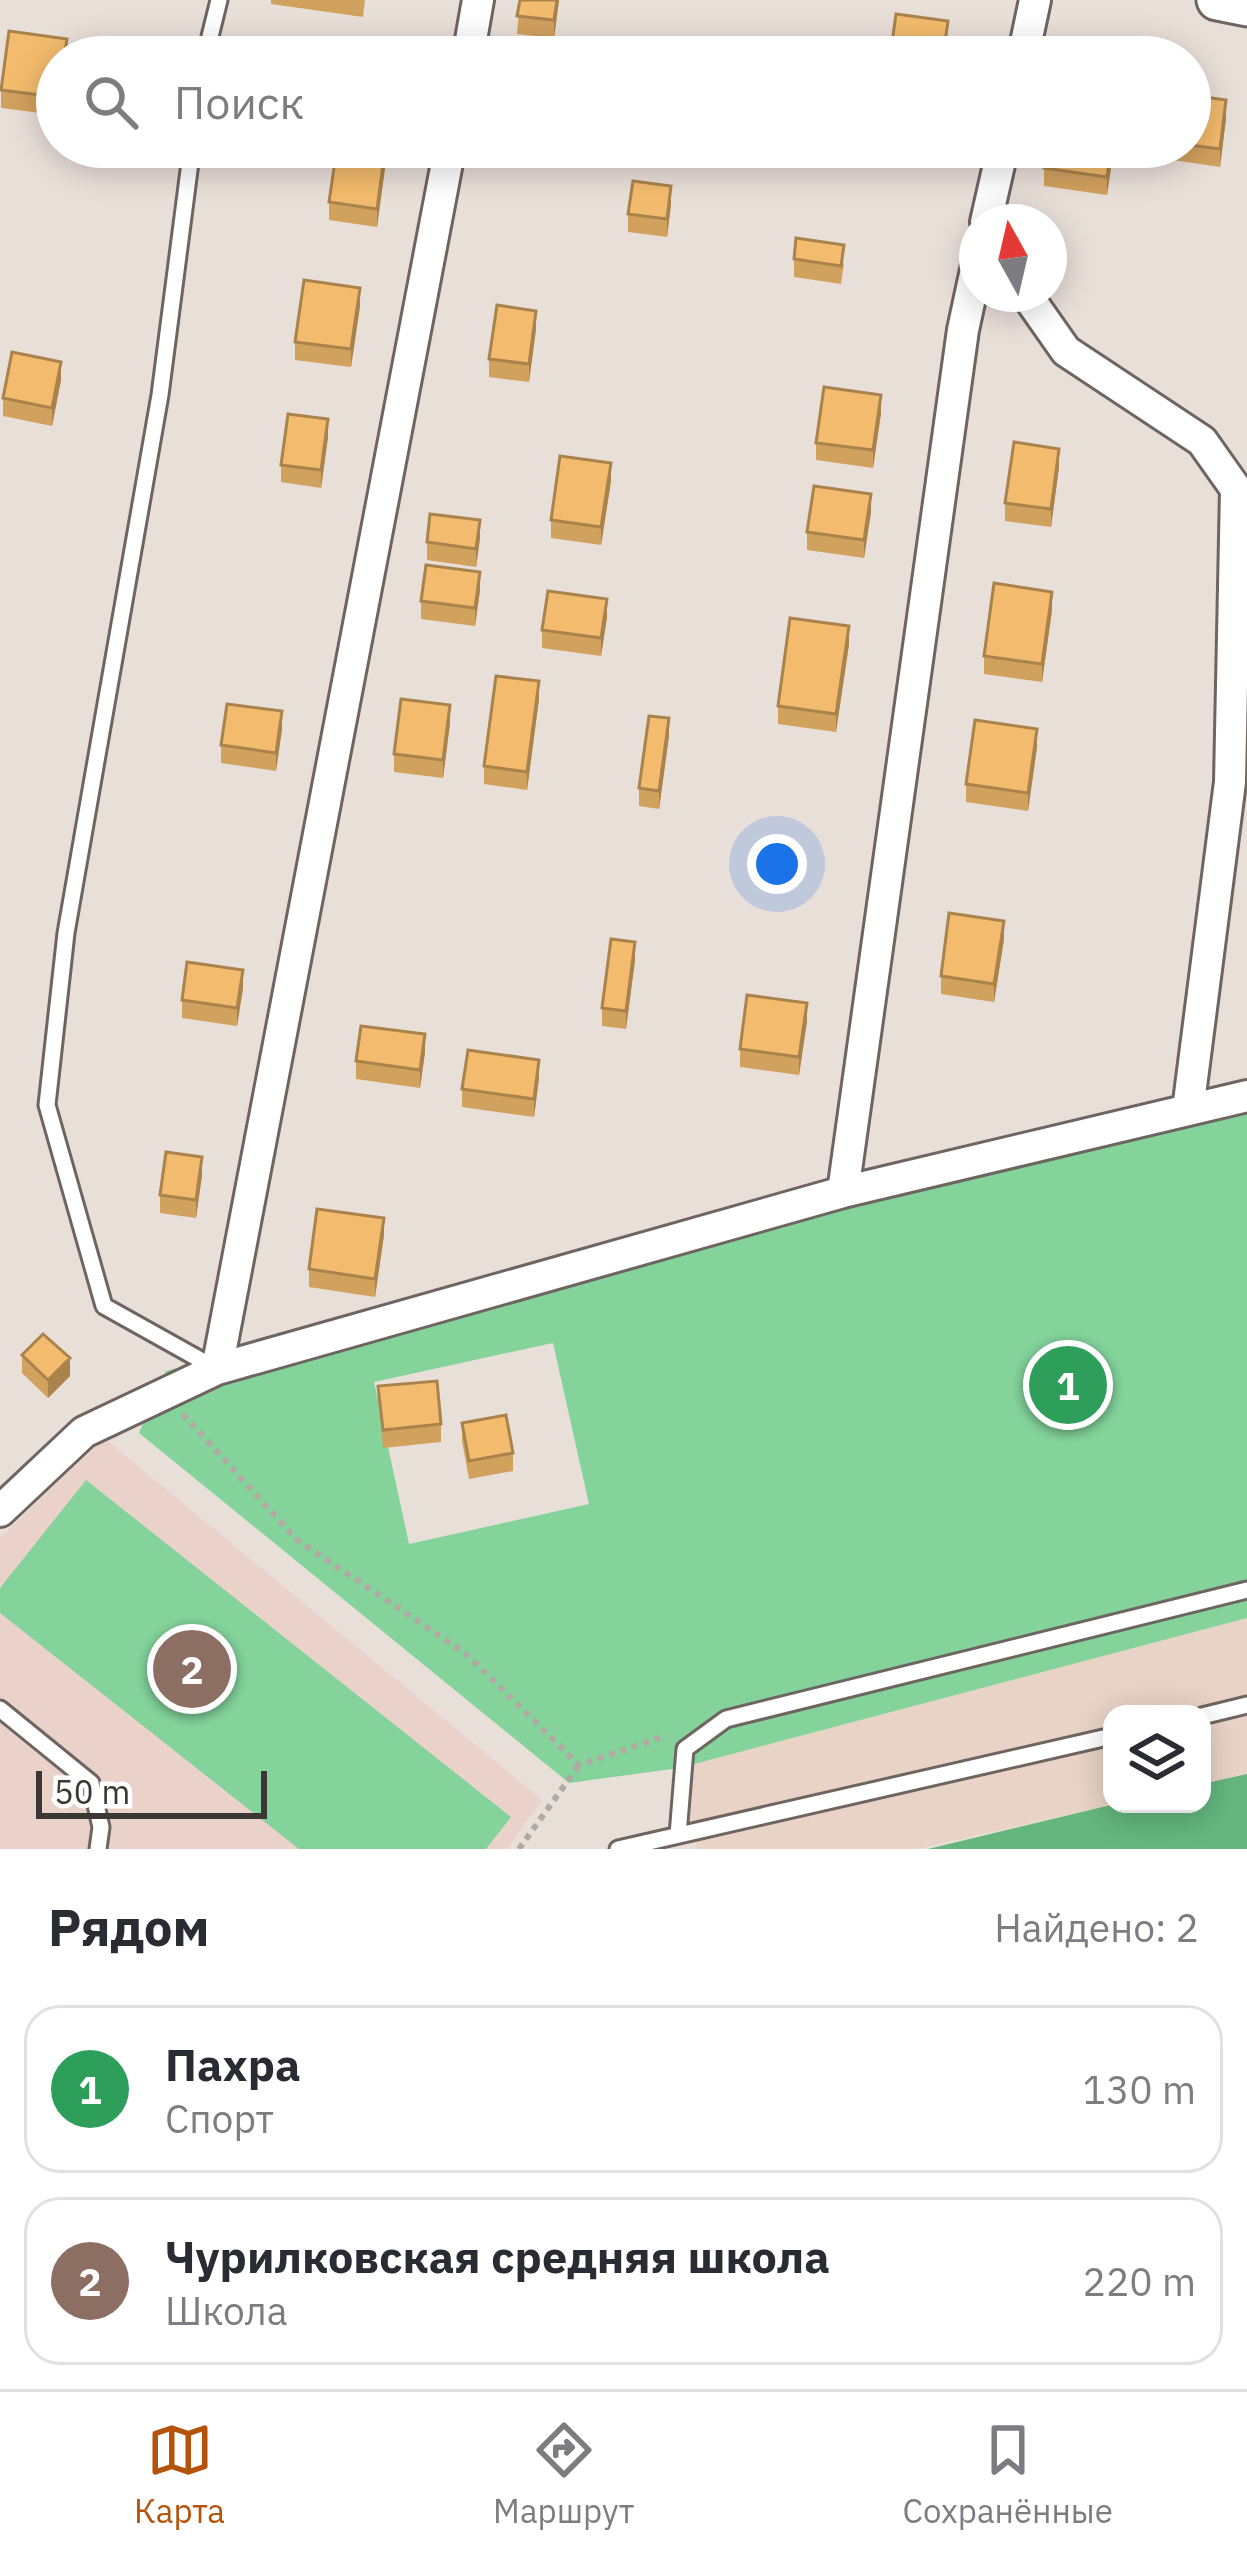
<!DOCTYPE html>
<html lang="ru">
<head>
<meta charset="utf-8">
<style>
	body { margin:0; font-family:"IBM Plex Sans",sans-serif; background:#f7f7f7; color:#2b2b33 }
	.controls { position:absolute; right:36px; bottom:36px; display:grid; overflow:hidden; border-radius:24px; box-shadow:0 6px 30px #0003 }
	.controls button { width:108px; height:108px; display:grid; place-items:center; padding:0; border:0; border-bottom:3px solid #e1e1e2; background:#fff; color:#2b2b33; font:60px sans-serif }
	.compass { position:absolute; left:959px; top:204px; width:108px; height:108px; border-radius:50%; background:#fff; box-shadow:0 6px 30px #0003; rotate:352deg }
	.scale { position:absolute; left:36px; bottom:30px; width:231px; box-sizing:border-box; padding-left:12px; border:6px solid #3a3734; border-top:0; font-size:33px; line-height:42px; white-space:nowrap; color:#3a3734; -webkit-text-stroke:9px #fff; paint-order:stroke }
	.you { position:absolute; left:777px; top:864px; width:42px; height:42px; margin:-30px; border:9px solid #fff; border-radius:50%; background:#1a73e8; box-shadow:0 0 0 18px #1a73e833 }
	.badge { display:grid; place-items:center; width:78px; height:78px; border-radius:50%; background:#b45309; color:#fff; font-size:39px; font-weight:700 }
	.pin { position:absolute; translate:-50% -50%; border:6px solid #fff; box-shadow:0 3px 12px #0006 }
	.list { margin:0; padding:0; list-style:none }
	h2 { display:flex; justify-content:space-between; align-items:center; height:156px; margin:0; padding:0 48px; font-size:51px }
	h2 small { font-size:39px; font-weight:400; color:#7c7c81 }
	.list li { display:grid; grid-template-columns:78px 1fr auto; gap:36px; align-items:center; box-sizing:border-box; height:168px; margin:0 24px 24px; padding:0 24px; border:3px solid #e1e1e2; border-radius:36px }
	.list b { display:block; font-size:45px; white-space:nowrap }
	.list p { margin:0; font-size:39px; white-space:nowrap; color:#7c7c81 }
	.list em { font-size:39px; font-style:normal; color:#7c7c81 }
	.icon { flex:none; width:66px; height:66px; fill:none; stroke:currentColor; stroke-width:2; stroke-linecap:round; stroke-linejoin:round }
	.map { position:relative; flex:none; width:1247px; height:1849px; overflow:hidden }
	.search { position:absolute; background:#fff; box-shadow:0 6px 30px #0003; left:36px; right:36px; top:36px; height:132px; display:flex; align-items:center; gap:30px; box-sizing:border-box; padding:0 42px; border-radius:66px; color:#7c7c81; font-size:45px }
	.sheet { height:540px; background:#fff }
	nav { display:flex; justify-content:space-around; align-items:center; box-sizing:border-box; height:168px; border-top:3px solid #e1e1e2; background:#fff; font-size:33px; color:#7c7c81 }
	nav a { display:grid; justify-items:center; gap:6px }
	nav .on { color:#b45309 }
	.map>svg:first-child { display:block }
	.industrial { fill:#e8d3c6 }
	.education { fill:#ead2ca }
	.green { fill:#83d39b; fill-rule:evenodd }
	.forest { fill:#64b67e }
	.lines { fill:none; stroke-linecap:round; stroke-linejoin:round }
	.service-casing { stroke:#6e6560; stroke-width:21 }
	.minor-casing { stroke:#6e6560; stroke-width:36 }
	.tertiary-casing { stroke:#6e6560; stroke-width:45 }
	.path { stroke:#b0a9a4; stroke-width:6; stroke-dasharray:6 6; stroke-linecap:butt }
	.service { stroke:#fff; stroke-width:15 }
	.minor { stroke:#fff; stroke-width:30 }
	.tertiary { stroke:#fff; stroke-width:39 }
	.wall { fill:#d1a15e }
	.shaded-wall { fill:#aa834c }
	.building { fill:#f3bb6d; stroke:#aa834c; stroke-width:3 }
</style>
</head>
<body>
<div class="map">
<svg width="1247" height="1849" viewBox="0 0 1247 1849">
	<rect width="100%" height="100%" fill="#e9dfd9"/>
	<!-- industrial -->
	<path class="industrial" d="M1247 1618V1774L1202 1784V1714H1112L1115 1804 917 1849H697L679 1768Z"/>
	<!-- education -->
	<path class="education" d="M104 1438 542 1800 507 1849H0V1538Z"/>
	<!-- green -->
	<path class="green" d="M1247 1088V1618L679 1768 569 1783 139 1433 166 1371ZM553 1343 589 1504 409 1544 374 1382Z
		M86 1480 511 1817 486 1849H299L0 1613V1588Z"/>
	<!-- forest -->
	<path class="forest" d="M1247 1774V1849H928L1115 1804H1202V1784Z"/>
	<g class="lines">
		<!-- service casing -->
		<g class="service-casing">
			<path id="service" d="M205 57 219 0
				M192 147 160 395 66 933 47 1105 104 1306 215 1368
				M0 1709 91 1783 101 1827 98 1849
				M1202 1716 1247 1705
				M678 1835 685 1749 726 1719 1247 1590
				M618 1849 1112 1736"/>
		</g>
		<!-- minor casing -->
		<g class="minor-casing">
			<path id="minor" d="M468 57 478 0
				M1023 57 1035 0
				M986 222 1003 147
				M1026 294 1066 351 1202 441 1236 489 1230 782 1188 1110
				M843 1192 963 330 977 265
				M217 1369 450 147
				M0 1511 84 1432 217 1369 843 1192 1247 1096"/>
		</g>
		<!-- tertiary casing -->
		<g class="tertiary-casing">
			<path id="tertiary" d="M1217 0 1247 6"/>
		</g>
		<!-- path -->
		<path class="path" d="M183 1414 297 1540 465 1653 579 1765 665 1736
			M519 1849 579 1765"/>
		<!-- service -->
		<use href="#service" class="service"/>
		<!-- minor -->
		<use href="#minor" class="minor"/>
		<!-- tertiary -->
		<use href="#tertiary" class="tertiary"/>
	</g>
	<!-- wall -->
	<path class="wall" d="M271 0H365L363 17 271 4Z
		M520 0H559L554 38 517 34Z
		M9 31 67 39V57H57V115L1 108V90Z
		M1190 95 1226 118 1220 167 1173 160V147H1190Z
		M1114 147 1107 195 1044 186V168Z
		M385 168 377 227 329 220V202Z
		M671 204 667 237 628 232V214Z
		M794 259 844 263 841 284 794 277Z
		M360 306 351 367 295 360V342Z
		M536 329 529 382 489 377V359Z
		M61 380 52 426 3 416V398Z
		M881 413 873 468 816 460V443Z
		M328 437 321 488 281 482V465Z
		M1059 467 1051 527 1005 521V503Z
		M611 481 601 545 551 538V520Z
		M871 512 864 558 807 550V532Z
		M480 538 476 567 427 560V542Z
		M480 590 475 626 421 619V601Z
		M1052 610 1042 682 984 674V656Z
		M607 617 601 656 542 648V630Z
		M849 644 836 732 778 724V706Z
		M539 699 527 790 484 784V766Z
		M450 723 443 778 394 772V754Z
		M282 729 276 771 221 763V745Z
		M669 736 659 809 639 806V788Z
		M1037 747 1028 811 966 802V784Z
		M1004 939 994 1002 941 994V976Z
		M635 960 626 1029 602 1026V1008Z
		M243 988 237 1026 182 1018V1000Z
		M807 1021 799 1075 740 1067V1049Z
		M425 1052 420 1088 356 1079V1061Z
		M539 1078 534 1117 462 1107V1089Z
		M202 1175 196 1218 160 1213V1195Z
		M384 1235 375 1297 309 1287V1269Z
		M22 1355 70 1376 48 1398 22 1373Z
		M378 1386 441 1424V1442L383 1448Z
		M462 1423 513 1453V1471L469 1479 462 1441Z"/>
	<!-- shaded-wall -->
	<path class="shaded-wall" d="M557 0H559L554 38V20Z
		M1226 100V118L1220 167V149Z
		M1111 147H1114L1107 195V177Z
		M385 150V168L377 227V209Z
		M671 186V204L667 237V219Z
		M360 288V306L351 367V349Z
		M536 311V329L529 382V364Z
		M61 362V380L52 426V408Z
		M881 395V413L873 468V450Z
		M328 419V437L321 488V470Z
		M1059 449V467L1051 527V509Z
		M611 463V481L601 545V527Z
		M871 494V512L864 558V540Z
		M480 520V538L476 567V549Z
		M480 572V590L475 626V608Z
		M1052 592V610L1042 682V664Z
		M607 599V617L601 656V638Z
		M849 626V644L836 732V714Z
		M539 681V699L527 790V772Z
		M450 705V723L443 778V760Z
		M282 711V729L276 771V753Z
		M669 718V736L659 809V791Z
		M1037 729V747L1028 811V793Z
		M1004 921V939L994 1002V984Z
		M635 942V960L626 1029V1011Z
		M243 970V988L237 1026V1008Z
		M807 1003V1021L799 1075V1057Z
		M425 1034V1052L420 1088V1070Z
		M539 1060V1078L534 1117V1099Z
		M202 1157V1175L196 1218V1200Z
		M384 1218V1235L375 1297V1279Z
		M70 1358V1376L48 1398V1380Z"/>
	<!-- building -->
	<path class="building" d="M520 0H557L554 20 517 16Z
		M896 14 948 21 943 57H890Z
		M9 31 67 39 64 57H57V97L1 90Z
		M358 38 412 45 410 57H356Z
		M690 42 731 47 729 57H688Z
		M1190 95 1226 100 1220 149 1190 145Z
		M337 147H363L385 150 377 209 329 202Z
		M1047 147H1111L1107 177 1044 168Z
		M633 181 671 186 667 219 628 214Z
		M796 238 844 245 841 266 794 259Z
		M304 280 360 288 351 349 295 342Z
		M497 305 536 311 529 364 489 359Z
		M12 352 61 362 52 408 3 398Z
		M824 387 881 395 873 450 816 443Z
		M288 414 328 419 321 470 281 465Z
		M1014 442 1059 449 1051 509 1005 503Z
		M560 456 611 463 601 527 551 520Z
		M814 486 871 494 864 540 807 532Z
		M430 514 480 520 476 549 427 542Z
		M426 565 480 572 475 608 421 601Z
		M994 583 1052 592 1042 664 984 656Z
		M548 591 607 599 601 638 542 630Z
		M790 618 849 626 836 714 778 706Z
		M496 676 539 681 527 772 484 766Z
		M401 699 450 705 443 760 394 754Z
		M227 704 282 711 276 753 221 745Z
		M649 716 669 718 659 791 639 788Z
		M975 720 1037 729 1028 793 966 784Z
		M949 913 1004 921 994 984 941 976Z
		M611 939 635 942 626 1011 602 1008Z
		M187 962 243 970 237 1008 182 1000Z
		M747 995 807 1003 799 1057 740 1049Z
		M361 1026 425 1034 420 1070 356 1061Z
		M468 1050 539 1060 534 1099 462 1089Z
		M166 1152 202 1157 196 1200 160 1195Z
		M317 1209 384 1218 375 1279 309 1269Z
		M43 1334 70 1358 48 1380 22 1355Z
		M437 1381 441 1424 383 1430 378 1386Z
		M506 1415 513 1453 469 1461 462 1423Z"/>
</svg>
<div class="controls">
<button><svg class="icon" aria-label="layers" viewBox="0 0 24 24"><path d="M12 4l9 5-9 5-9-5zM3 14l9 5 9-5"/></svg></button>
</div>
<svg class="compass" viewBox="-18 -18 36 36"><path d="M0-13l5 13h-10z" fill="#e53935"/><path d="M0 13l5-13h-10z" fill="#7c7c81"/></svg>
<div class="scale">50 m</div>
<div class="you"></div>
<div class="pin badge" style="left:1068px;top:1385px;background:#2e9e5b">1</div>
<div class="pin badge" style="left:192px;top:1669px;background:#8d6e63">2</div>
<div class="search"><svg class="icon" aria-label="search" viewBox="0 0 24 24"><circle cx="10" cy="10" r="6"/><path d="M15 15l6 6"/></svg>Поиск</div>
</div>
<section class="sheet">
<h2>Рядом<small>Найдено: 2</small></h2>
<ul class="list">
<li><span class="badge" style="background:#2e9e5b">1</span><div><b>Пахра</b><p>Спорт</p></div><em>130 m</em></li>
<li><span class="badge" style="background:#8d6e63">2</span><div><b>Чурилковская средняя школа</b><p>Школа</p></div><em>220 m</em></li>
</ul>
</section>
<nav>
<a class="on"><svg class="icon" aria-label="map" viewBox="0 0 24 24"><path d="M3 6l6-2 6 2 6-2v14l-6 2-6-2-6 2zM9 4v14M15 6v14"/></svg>Карта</a>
<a><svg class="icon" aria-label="directions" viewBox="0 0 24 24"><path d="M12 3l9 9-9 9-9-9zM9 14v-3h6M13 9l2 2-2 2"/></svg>Маршрут</a>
<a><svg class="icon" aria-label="saved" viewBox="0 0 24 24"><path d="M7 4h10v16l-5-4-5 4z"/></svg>Сохранённые</a>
</nav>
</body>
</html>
